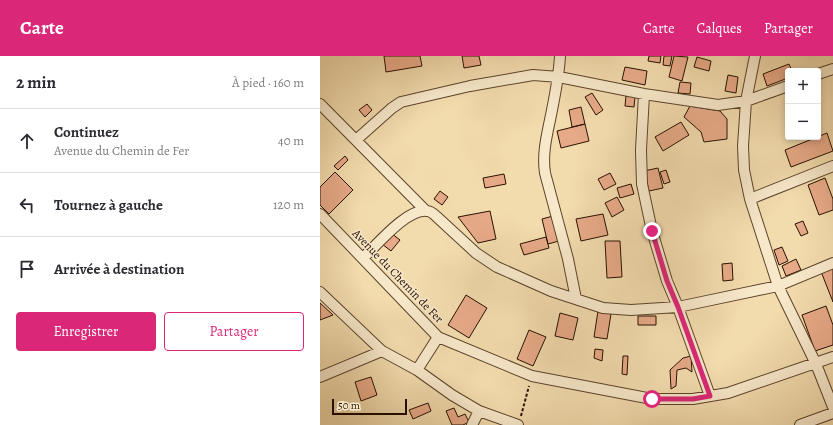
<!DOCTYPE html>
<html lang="fr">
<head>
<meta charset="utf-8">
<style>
	body { margin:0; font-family:Alegreya,serif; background:#f7f7f7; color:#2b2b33 }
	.controls { position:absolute; right:12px; top:12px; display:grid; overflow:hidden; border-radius:4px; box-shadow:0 2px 6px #0003 }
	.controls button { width:36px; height:36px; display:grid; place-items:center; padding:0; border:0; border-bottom:1px solid #e1e1e2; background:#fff; color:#2b2b33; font:20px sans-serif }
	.scale { position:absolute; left:12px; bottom:10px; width:75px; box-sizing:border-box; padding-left:4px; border:2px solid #291000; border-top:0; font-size:11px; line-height:14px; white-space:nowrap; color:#291000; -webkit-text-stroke:3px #f7e8ca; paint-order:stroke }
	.stop { position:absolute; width:12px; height:12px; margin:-9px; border:3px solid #db2777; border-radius:50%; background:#fff }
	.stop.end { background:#db2777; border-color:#fff; box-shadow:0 1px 4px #0008 }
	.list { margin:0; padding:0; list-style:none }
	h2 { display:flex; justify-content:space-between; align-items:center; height:52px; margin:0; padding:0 16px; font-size:17px }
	h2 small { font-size:13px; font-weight:400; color:#7c7c81 }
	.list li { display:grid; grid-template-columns:26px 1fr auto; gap:12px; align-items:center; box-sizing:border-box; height:64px; padding:0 16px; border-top:1px solid #e1e1e2 }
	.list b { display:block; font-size:15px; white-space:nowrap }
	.list p { margin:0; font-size:13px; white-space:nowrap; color:#7c7c81 }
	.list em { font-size:13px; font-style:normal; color:#7c7c81 }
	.actions { display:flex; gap:8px; padding:12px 16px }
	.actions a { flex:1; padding:9px 0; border:1px solid #db2777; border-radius:4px; text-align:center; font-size:14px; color:#db2777 }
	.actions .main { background:#db2777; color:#fff }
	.icon { flex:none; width:22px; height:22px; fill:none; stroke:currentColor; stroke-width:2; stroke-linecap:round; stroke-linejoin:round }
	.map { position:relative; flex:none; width:513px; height:369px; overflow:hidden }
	header { display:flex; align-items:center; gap:24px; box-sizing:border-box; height:56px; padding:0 20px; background:#db2777; color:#fff }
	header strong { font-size:19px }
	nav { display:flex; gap:22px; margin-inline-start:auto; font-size:14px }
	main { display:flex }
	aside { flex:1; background:#fff }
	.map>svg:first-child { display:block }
	.building { fill:#e7aa88; stroke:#291000 }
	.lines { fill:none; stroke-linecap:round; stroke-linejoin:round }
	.minor-casing { stroke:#5b432b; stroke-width:12 }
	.path { stroke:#291000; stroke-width:2; stroke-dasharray:3 2; stroke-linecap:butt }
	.minor { stroke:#f7e8ca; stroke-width:10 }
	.route { stroke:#db2777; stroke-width:5 }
	.labels { text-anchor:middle; stroke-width:3; stroke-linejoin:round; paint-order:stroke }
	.street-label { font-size:12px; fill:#291000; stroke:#f7e8ca }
</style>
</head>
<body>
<header>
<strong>Carte</strong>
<nav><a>Carte</a><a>Calques</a><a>Partager</a></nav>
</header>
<main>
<aside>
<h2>2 min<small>À pied · 160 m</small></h2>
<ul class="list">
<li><svg class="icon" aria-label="ahead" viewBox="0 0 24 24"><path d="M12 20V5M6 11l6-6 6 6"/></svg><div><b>Continuez</b><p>Avenue du Chemin de Fer</p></div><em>40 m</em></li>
<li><svg class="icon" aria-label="left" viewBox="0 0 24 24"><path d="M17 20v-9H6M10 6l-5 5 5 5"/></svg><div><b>Tournez à gauche</b></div><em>120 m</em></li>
<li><svg class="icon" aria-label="arrive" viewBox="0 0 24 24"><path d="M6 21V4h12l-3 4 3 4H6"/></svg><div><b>Arrivée à destination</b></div></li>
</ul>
<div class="actions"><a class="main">Enregistrer</a><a>Partager</a></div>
</aside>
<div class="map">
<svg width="513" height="369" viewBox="0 0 513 369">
	<rect width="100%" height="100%" fill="#f2dbad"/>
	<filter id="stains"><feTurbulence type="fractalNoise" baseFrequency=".005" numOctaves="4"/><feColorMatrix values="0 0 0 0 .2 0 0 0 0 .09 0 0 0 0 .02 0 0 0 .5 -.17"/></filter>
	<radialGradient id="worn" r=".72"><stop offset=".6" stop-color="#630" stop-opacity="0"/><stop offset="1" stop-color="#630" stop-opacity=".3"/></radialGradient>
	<!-- building -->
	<path class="building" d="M64 0H100L102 10 66 16Z
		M142 0H159L161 9 144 12Z
		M329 0H341L340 7 328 5Z
		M344 0H352L350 10 343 9Z
		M354 0 368 1 362 25 349 21Z
		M377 1 391 5 389 15 374 11Z
		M469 8 472 15H468V22L447 30 443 18Z
		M305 11 327 15 325 29 302 24Z
		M408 19 418 21 416 37 405 35Z
		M360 26 371 27 370 38 358 37Z
		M272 37 283 54 276 59 265 41Z
		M306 40 315 41 314 51 305 50Z
		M47 48 52 54 45 61 39 54Z
		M370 50 400 55 407 63V83L384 86 381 76 364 61Z
		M261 51 265 68 252 71 249 54Z
		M361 66 369 79 343 95 335 81Z
		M265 68 269 85 241 92 237 75Z
		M507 77 513 95 471 111 465 94Z
		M25 100 28 104 18 114 14 110Z
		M338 112 343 132 329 135 324 115Z
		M346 114 350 126 344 128 340 116Z
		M15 116 33 134 9 158 0 149V131Z
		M290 117 296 128 284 134 278 123Z
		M184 118 186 128 165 132 163 122Z
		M505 122 513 143V154L499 159 488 129Z
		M311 128 314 138 300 142 297 132Z
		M120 135 128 141 122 149 114 143Z
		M297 141 304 154 292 161 285 147Z
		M170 155 176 183 158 187 138 161Z
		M283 158 288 179 261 185 256 163Z
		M233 160 239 185 228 188 222 163Z
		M483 165 488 177 481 180 475 168Z
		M71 177 80 184 71 195 62 188Z
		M226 181 229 192 204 199 200 188Z
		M285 185H300L302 221 287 222Z
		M462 191 468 205 459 209 454 194Z
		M476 203 481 214 466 220 462 210Z
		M412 207 413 224 403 225 402 208Z
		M513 208V246L500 213Z
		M146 239 167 252 149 282 128 269Z
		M0 247 13 259 0 264Z
		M506 250 513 269V289L495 295 482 259Z
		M278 255 291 258 287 283 274 281Z
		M240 257 258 262 253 284 235 280Z
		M318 260H336V269H318Z
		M209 274 226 281 213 310 197 303Z
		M275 293 283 294 282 305 274 302Z
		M303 300H308L307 319 302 318Z
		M371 300 372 316 366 312 357 314 356 330 351 333 350 314 363 302Z
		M51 321 57 339 41 345 35 326Z
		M108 347 111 355 93 363 89 354Z
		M134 352 138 361 145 358 149 366 143 369H132L126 355Z"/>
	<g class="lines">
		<!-- minor casing -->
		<g class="minor-casing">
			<path id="minor" d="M240 0C239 20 235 39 231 59 227 79 222 97 225 117L248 203 256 243
				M435 0 426 45 423 90 424 114 430 143 458 230 496 308 513 351
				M498 18 513 13
				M324 38 321 94 322 128 332 175 347 225 358 251 390 340
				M0 48 105 154
				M36 84 72 52 81 46 150 30 213 19 239 21 324 38 398 49 426 45 468 30
				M430 143 513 110
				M0 158 118 281 212 320 332 343H373L408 337 513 301
				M43 202C56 190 87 152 107 155 111 155 114 158 117 161L156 197 177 211 231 235 283 252 311 254 358 251 458 230 513 207
				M0 236 62 295 97 314 132 339 159 355 198 369
				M97 314 118 281
				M0 321 62 295
				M152 369 159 355
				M480 369 513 357"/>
		</g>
		<!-- path -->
		<path class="path" d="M201 360 209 330"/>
		<!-- minor -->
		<use href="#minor" class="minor"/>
	</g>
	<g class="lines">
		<!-- route -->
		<path class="route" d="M332 343H373L390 340 358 251 347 225 332 175"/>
	</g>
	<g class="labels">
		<!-- street labels -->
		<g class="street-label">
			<text transform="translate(78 220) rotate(46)" y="4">Avenue du Chemin de Fer</text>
		</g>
	</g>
	<rect width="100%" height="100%" filter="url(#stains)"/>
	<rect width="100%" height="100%" fill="url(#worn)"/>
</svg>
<div class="controls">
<button>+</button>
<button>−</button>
</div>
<div class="scale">50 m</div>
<div class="stop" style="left:332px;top:343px"></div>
<div class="stop end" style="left:332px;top:175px"></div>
</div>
</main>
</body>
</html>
